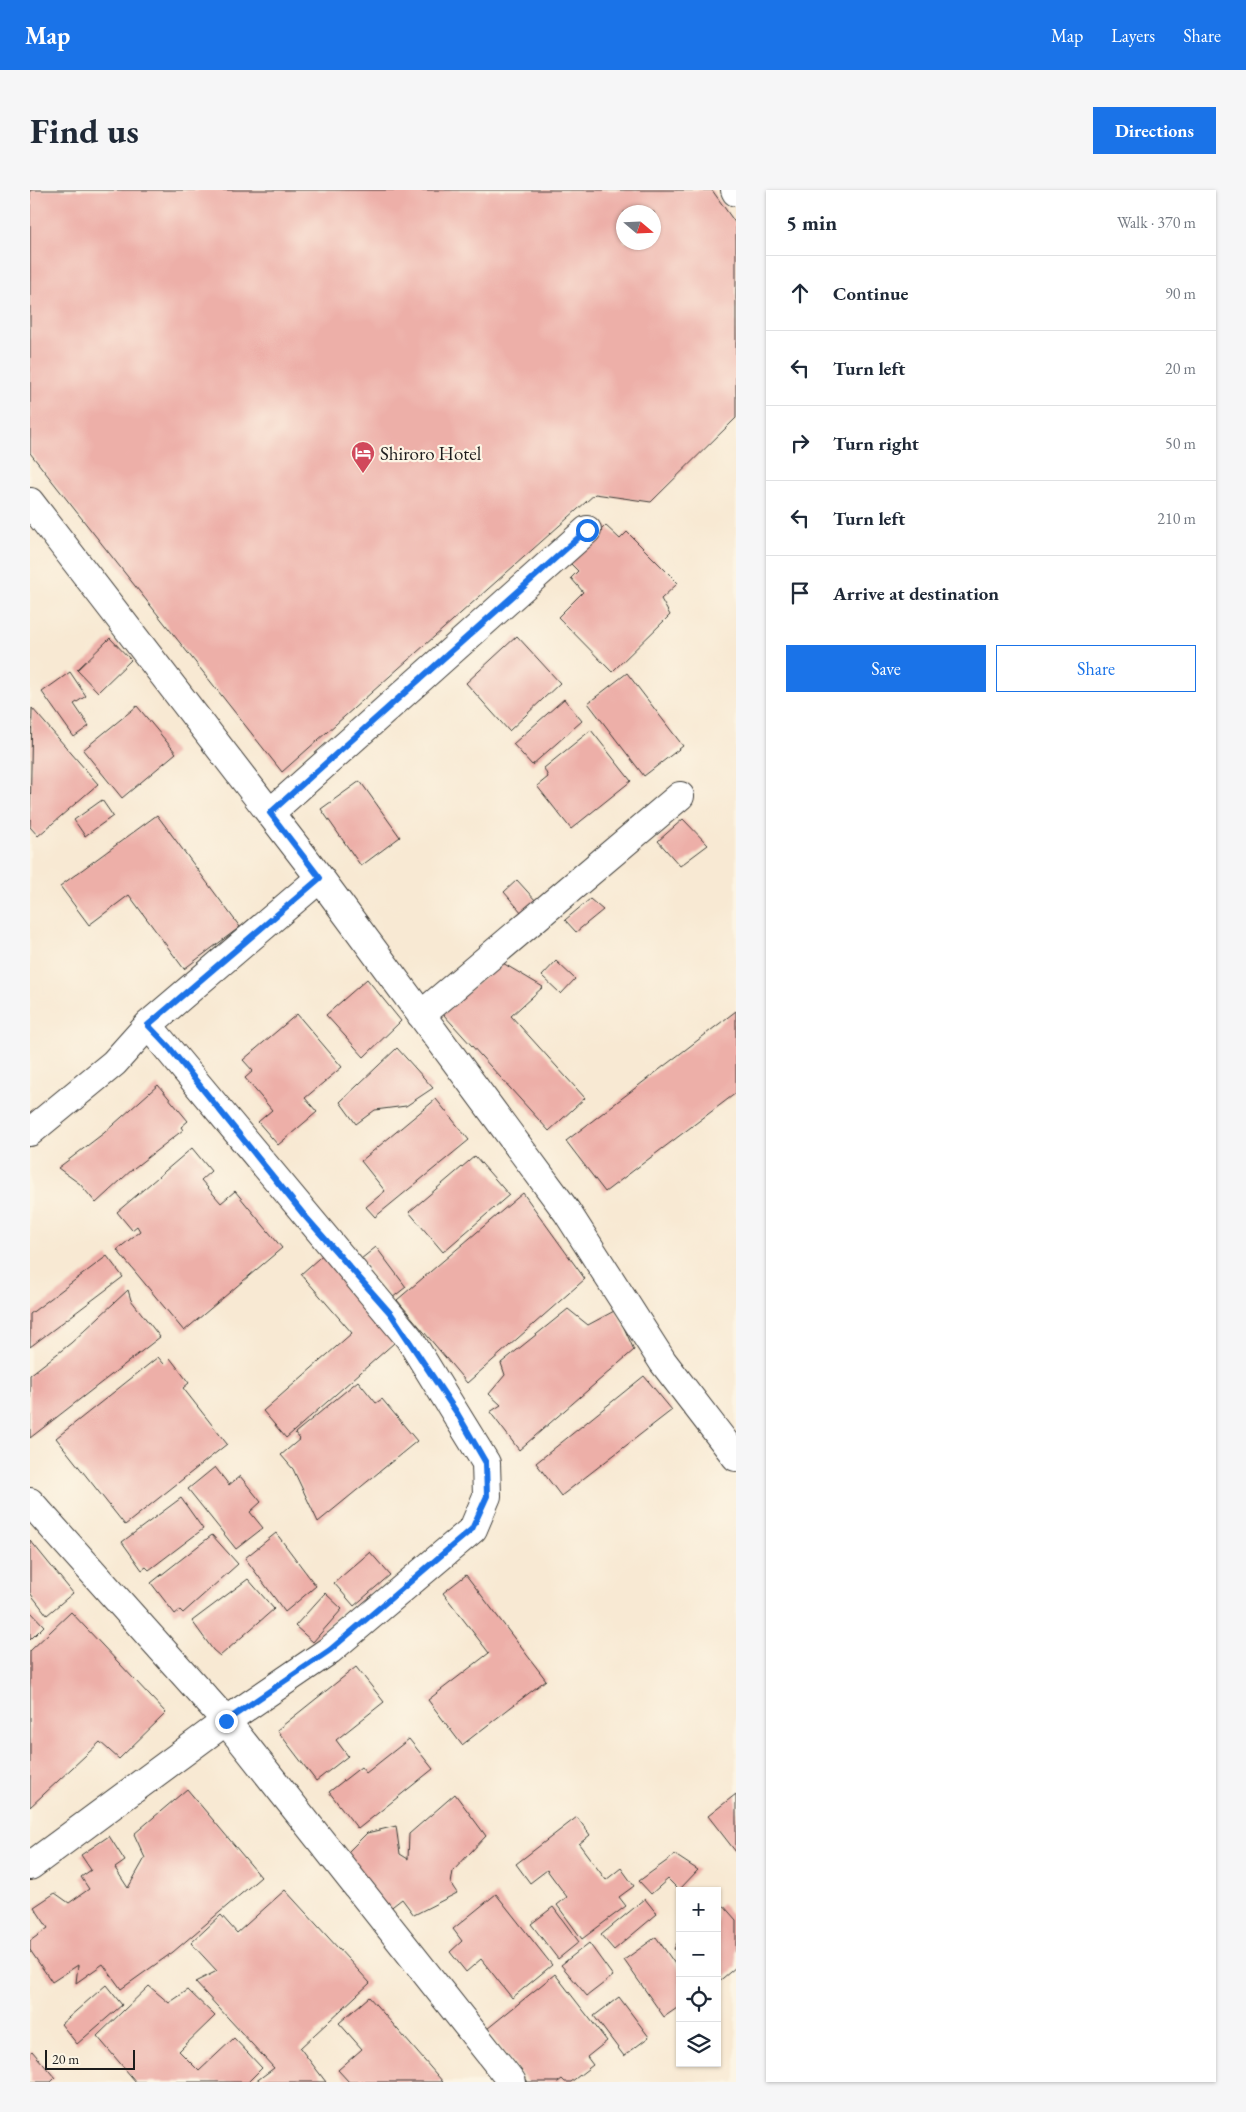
<!DOCTYPE html>
<html lang="en">
<head>
<meta charset="utf-8">
<style>
	body { margin:0; font-family:"EB Garamond",serif; background:#f6f6f7; color:#1f2937 }
	.controls { position:absolute; right:15px; bottom:15px; display:grid; overflow:hidden; border-radius:0px; box-shadow:0 1px 4px #0004 }
	.controls button { width:45px; height:45px; display:grid; place-items:center; padding:0; border:0; border-bottom:1px solid #e0e1e3; background:#fff; color:#1f2937; font:25px sans-serif }
	.compass { position:absolute; left:586px; top:15px; width:45px; height:45px; border-radius:50%; background:#fff; box-shadow:0 1px 4px #0004; rotate:109deg }
	.scale { position:absolute; left:15px; bottom:12px; width:90px; box-sizing:border-box; padding-left:5px; border:2px solid #1c1c1c; border-top:0; font-size:14px; line-height:18px; white-space:nowrap; color:#1c1c1c; -webkit-text-stroke:4px #fcf5e5; paint-order:stroke }
	.stop { position:absolute; width:15px; height:15px; margin:-11px; border:4px solid #1a73e8; border-radius:50%; background:#fff }
	.stop.end { background:#1a73e8; border-color:#fff; box-shadow:0 1px 5px #0008 }
	.list { margin:0; padding:0; list-style:none }
	h2 { display:flex; justify-content:space-between; align-items:center; height:65px; margin:0; padding:0 20px; font-size:21px }
	h2 small { font-size:16px; font-weight:400; color:#747a83 }
	.list li { display:grid; grid-template-columns:32px 1fr auto; gap:15px; align-items:center; box-sizing:border-box; height:75px; padding:0 20px; border-top:1px solid #e0e1e3 }
	.list b { display:block; font-size:19px; white-space:nowrap }
	.list em { font-size:16px; font-style:normal; color:#747a83 }
	.actions { display:flex; gap:10px; padding:15px 20px }
	.actions a { flex:1; padding:11px 0; border:1px solid #1a73e8; border-radius:0px; text-align:center; font-size:18px; color:#1a73e8 }
	.actions .main { background:#1a73e8; color:#fff }
	.icon { flex:none; width:28px; height:28px; fill:none; stroke:currentColor; stroke-width:2; stroke-linecap:round; stroke-linejoin:round }
	.map { position:relative; flex:none; width:706px; height:1892px; overflow:hidden; border-radius:0px }
	header { display:flex; align-items:center; gap:30px; box-sizing:border-box; height:70px; padding:0 25px; background:#1a73e8; color:#fff }
	header strong { font-size:24px }
	nav { display:flex; gap:28px; margin-inline-start:auto; font-size:18px }
	.intro { display:flex; align-items:center; justify-content:space-between; box-sizing:border-box; height:120px; padding:0 30px }
	h1 { margin:0; font-size:35px }
	.button { padding:12px 22px; border-radius:0px; background:#1a73e8; color:#fff; font-size:18px; font-weight:700 }
	main { display:flex; gap:30px; padding:0 30px }
	aside { flex:1; background:#fff; border-radius:0px; box-shadow:0 1px 4px #0004 }
	.map>svg:first-child { display:block }
	.building { fill:#edafa8; fill-rule:evenodd }
	.lines { fill:none; stroke-linecap:round; stroke-linejoin:round }
	.street-casing { stroke:#3d3b37; stroke-width:30 }
	.street { stroke:#fff; stroke-width:28 }
	.route { stroke:#1a73e8; stroke-width:6 }
	.labels { text-anchor:middle; stroke-width:4.5; stroke-linejoin:round; paint-order:stroke }
	.poi-label { font-size:19px; fill:#1c1c1c; stroke:#fcf5e5; text-anchor:start }
</style>
</head>
<body>
<header>
<strong>Map</strong>
<nav><a>Map</a><a>Layers</a><a>Share</a></nav>
</header>
<div class="intro"><h1>Find us</h1><a class="button">Directions</a></div>
<main>
<div class="map">
<svg width="706" height="1892" viewBox="0 0 706 1892">
	<rect width="100%" height="100%" fill="#fcf5e5"/>
	<filter id="ink" filterUnits="userSpaceOnUse"><feTurbulence type="fractalNoise" baseFrequency=".02" numOctaves="2"/><feDisplacementMap in="SourceGraphic" scale="10" xChannelSelector="R" yChannelSelector="G"/><feConvolveMatrix kernelMatrix="1 2 1 2 8 2 1 2 1" color-interpolation-filters="sRGB"/></filter>
	<filter id="wash" filterUnits="userSpaceOnUse"><feTurbulence type="fractalNoise" baseFrequency=".0096" numOctaves="4" result="noise"/><feDisplacementMap in="SourceGraphic" scale="20" xChannelSelector="R" yChannelSelector="G"/><feGaussianBlur stdDeviation="1.12" result="paint"/><feColorMatrix in="noise" values="0 0 0 0 0 0 0 0 0 0 0 0 0 0 0 0 0 1.4 0 .05"/><feComposite in="paint" operator="in"/></filter>
	<g filter="url(#wash)">
		<rect width="100%" height="100%" fill="#f8e9d3"/>
		<g id="blocks">
			<!-- building -->
			<path class="building" d="M0 0H682L706 34V228L621 312 565 304 252 582 0 263ZM594 22H624V52H594Z
				M575 335 590 349 597 342 648 393 631 409 640 425 582 482 528 427 553 402 541 388 548 381 539 372Z
				M487 446 530 493 479 541 436 493Z
				M80 448 101 470 68 502 47 480Z
				M40 482 56 506 44 514 59 536 44 547 12 502Z
				M597 483 653 556 614 586 558 513Z
				M534 509 552 531 502 575 483 554Z
				M107 516 146 563 92 608 53 560Z
				M2 518 68 594 8 646 0 637Z
				M561 540 601 591 541 639 507 596 518 587 514 578Z
				M330 591 370 647 331 676 291 619Z
				M72 610 83 626 55 646 44 630Z
				M127 625 210 737 154 779 99 705 59 735 30 696Z
				M653 629 678 655 650 676 628 651Z
				M487 690 506 711 492 723 474 702Z
				M560 709 573 720 546 742 535 730Z
				M526 771 545 789 531 804 512 786Z
				M471 772 513 797 481 826 555 908 519 941 413 824Z
				M337 789 371 831 334 867 296 825Z
				M706 821V903L575 1002 536 951Z
				M267 824 312 877 275 908 287 922 248 955 228 932 242 920 215 888 223 881 213 870Z
				M367 858 403 898 376 916 345 920 326 934 310 912Z
				M128 895 158 931 151 937 153 940 104 978 66 1013 50 994 28 978 74 943Z
				M406 909 439 950 345 1027 336 1017 355 1001 331 971Z
				M162 958 181 981 171 990 191 1013 205 1001 252 1058 154 1141 87 1060 110 1041 107 1036 102 1040 87 1022Z
				M445 966 479 1005 413 1062 379 1022Z
				M493 1003 555 1089 437 1193 367 1110Z
				M346 1057 376 1097 362 1108 331 1069Z
				M297 1061 372 1146 256 1248 233 1221 322 1143 271 1084Z
				M77 1066 93 1087 0 1157V1124Z
				M98 1100 101 1110 130 1147 0 1248V1185L41 1153Z
				M538 1119 558 1135 586 1120 604 1160 489 1260 460 1222 471 1215 459 1204 475 1185 471 1173Z
				M128 1167 134 1174 140 1168 159 1193 153 1198 197 1254 95 1335 26 1248Z
				M614 1186 642 1220 531 1306 506 1273Z
				M328 1191 346 1213 352 1209 387 1251 288 1332 263 1279 251 1265 270 1249 265 1243Z
				M185 1277 199 1295 210 1286 231 1312 220 1322 233 1338 206 1359 158 1299Z
				M151 1308 173 1339 119 1380 116 1377 112 1380 92 1352Z
				M246 1343 286 1396 255 1422 215 1368Z
				M182 1345 208 1374 153 1423 150 1420 145 1424 121 1393Z
				M0 1350 43 1403 17 1425 0 1403Z
				M340 1362 360 1385 324 1416 304 1393Z
				M436 1385 516 1490 432 1555 398 1510 459 1463 413 1403Z
				M218 1389 244 1419 190 1466 183 1460 162 1431Z
				M295 1403 312 1419 283 1452 265 1436Z
				M0 1421 14 1436 0 1450Z
				M41 1422 136 1523 89 1569 70 1552 0 1617V1461Z
				M326 1477 354 1512 306 1550 318 1566 286 1591 247 1540Z
				M379 1549 403 1579 328 1639 299 1602 331 1577 336 1583Z
				M157 1599 231 1687 143 1762 91 1799 73 1774 46 1793 48 1775 22 1792 0 1760V1751L18 1738 4 1717 25 1703 39 1713 59 1699 51 1687 61 1680 51 1665 79 1646 95 1671 85 1678 98 1698 115 1668 104 1644Z
				M425 1604 456 1646 423 1681 421 1694 427 1703 384 1725 372 1709 354 1723 312 1668 337 1643 366 1636 370 1664 378 1669 379 1644Z
				M706 1604V1662L678 1626Z
				M547 1627 560 1645 549 1654 576 1690 591 1678 604 1696 589 1707 596 1716 552 1749 527 1715 537 1707 517 1680 500 1693 486 1674Z
				M645 1665 668 1680 649 1700 638 1689 621 1704 609 1691Z
				M255 1700 340 1793 270 1858 296 1892H225L244 1878 165 1792 187 1781 161 1753 191 1725 207 1743Z
				M466 1704 522 1775 482 1808 451 1769 436 1782 420 1762 432 1751 423 1739Z
				M615 1709 627 1724 584 1760 571 1745Z
				M692 1714 706 1730V1777L687 1793V1718Z
				M523 1717 549 1752 528 1769 501 1734Z
				M626 1747 650 1781V1816L634 1827 594 1770Z
				M650 1747V1761L644 1759Z
				M559 1753 583 1786 557 1806 531 1775Z
				M525 1784 577 1851 557 1867 563 1875 541 1892H535L532 1889 528 1892H498L457 1839Z
				M76 1795 92 1815 47 1854 31 1834Z
				M119 1796 139 1813 158 1800 185 1826 149 1861 169 1881 204 1848 232 1878 218 1892H106L67 1846Z
				M339 1807 362 1833 413 1892H319L308 1880 332 1859 309 1833Z
				M589 1807 619 1847 594 1866 564 1826Z
				M2 1861 25 1888 21 1892H0V1863Z"/>
		</g>
	</g>
	<g filter="url(#ink)">
		<use href="#blocks" fill-opacity="0" stroke="#3d3b37" stroke-width="1"/>
		<g class="lines">
			<!-- street casing -->
			<g class="street-casing">
				<path id="street" d="M705 0 706 2
					M0 312 290 688 537 1022 633 1172 706 1267
					M240 623 557 340
					M391 825 650 606
					M0 942 84 873 118 835 290 688
					M0 1312 196 1531 482 1892
					M0 1676 196 1531 300 1460 443 1339 457 1306 456 1273 379 1148 118 835"/>
			</g>
			<!-- street -->
			<use href="#street" class="street"/>
		</g>
	</g>
	<g class="lines" filter="url(#ink)">
		<!-- route -->
		<path class="route" d="M196 1531 300 1460 442 1339 457 1306 456 1273 427 1223 361 1124 274 1025 138 856 118 835 290 688 240 623 557 340"/>
	</g>
	<!-- icons -->
	<defs>
		<g id="hotel-pin" transform="scale(1.25)"><path d="M0 17L-7.5 6A9.5 9.5 0 1 1 7.5 6Z" fill="#d1495b" stroke="#fcf5e5"/><path d="M-6-4.5h1.5V1H6V5H4.5V3h-9V5H-6ZM-4 0a1.8 1.8 0 1 1 3.6 0ZM.5 0V-2.5h3Q6-2.5 6 0Z" fill="#fff"/></g>
	</defs>
	<g fill-rule="evenodd">
		<use href="#hotel-pin" x="333" y="263"/>
	</g>
	<g class="labels">
		<!-- poi labels -->
		<g class="poi-label">
			<text x="350" y="270">Shiroro Hotel</text>
		</g>
	</g>
</svg>
<div class="controls">
<button>+</button>
<button>−</button>
<button><svg class="icon" aria-label="locate" viewBox="0 0 24 24"><circle cx="12" cy="12" r="6"/><path d="M12 2v4M12 18v4M2 12h4M18 12h4"/></svg></button>
<button><svg class="icon" aria-label="layers" viewBox="0 0 24 24"><path d="M12 4l9 5-9 5-9-5zM3 14l9 5 9-5"/></svg></button>
</div>
<svg class="compass" viewBox="-18 -18 36 36"><path d="M0-13l5 13h-10z" fill="#e53935"/><path d="M0 13l5-13h-10z" fill="#747a83"/></svg>
<div class="scale">20 m</div>
<div class="stop" style="left:557px;top:340px"></div>
<div class="stop end" style="left:196px;top:1531px"></div>
</div>
<aside>
<h2>5 min<small>Walk · 370 m</small></h2>
<ul class="list">
<li><svg class="icon" aria-label="ahead" viewBox="0 0 24 24"><path d="M12 20V5M6 11l6-6 6 6"/></svg><div><b>Continue</b></div><em>90 m</em></li>
<li><svg class="icon" aria-label="left" viewBox="0 0 24 24"><path d="M17 20v-9H6M10 6l-5 5 5 5"/></svg><div><b>Turn left</b></div><em>20 m</em></li>
<li><svg class="icon" aria-label="right" viewBox="0 0 24 24"><path d="M7 20v-9h11M14 6l5 5-5 5"/></svg><div><b>Turn right</b></div><em>50 m</em></li>
<li><svg class="icon" aria-label="left" viewBox="0 0 24 24"><path d="M17 20v-9H6M10 6l-5 5 5 5"/></svg><div><b>Turn left</b></div><em>210 m</em></li>
<li><svg class="icon" aria-label="arrive" viewBox="0 0 24 24"><path d="M6 21V4h12l-3 4 3 4H6"/></svg><div><b>Arrive at destination</b></div></li>
</ul>
<div class="actions"><a class="main">Save</a><a>Share</a></div>
</aside>
</main>
</body>
</html>
